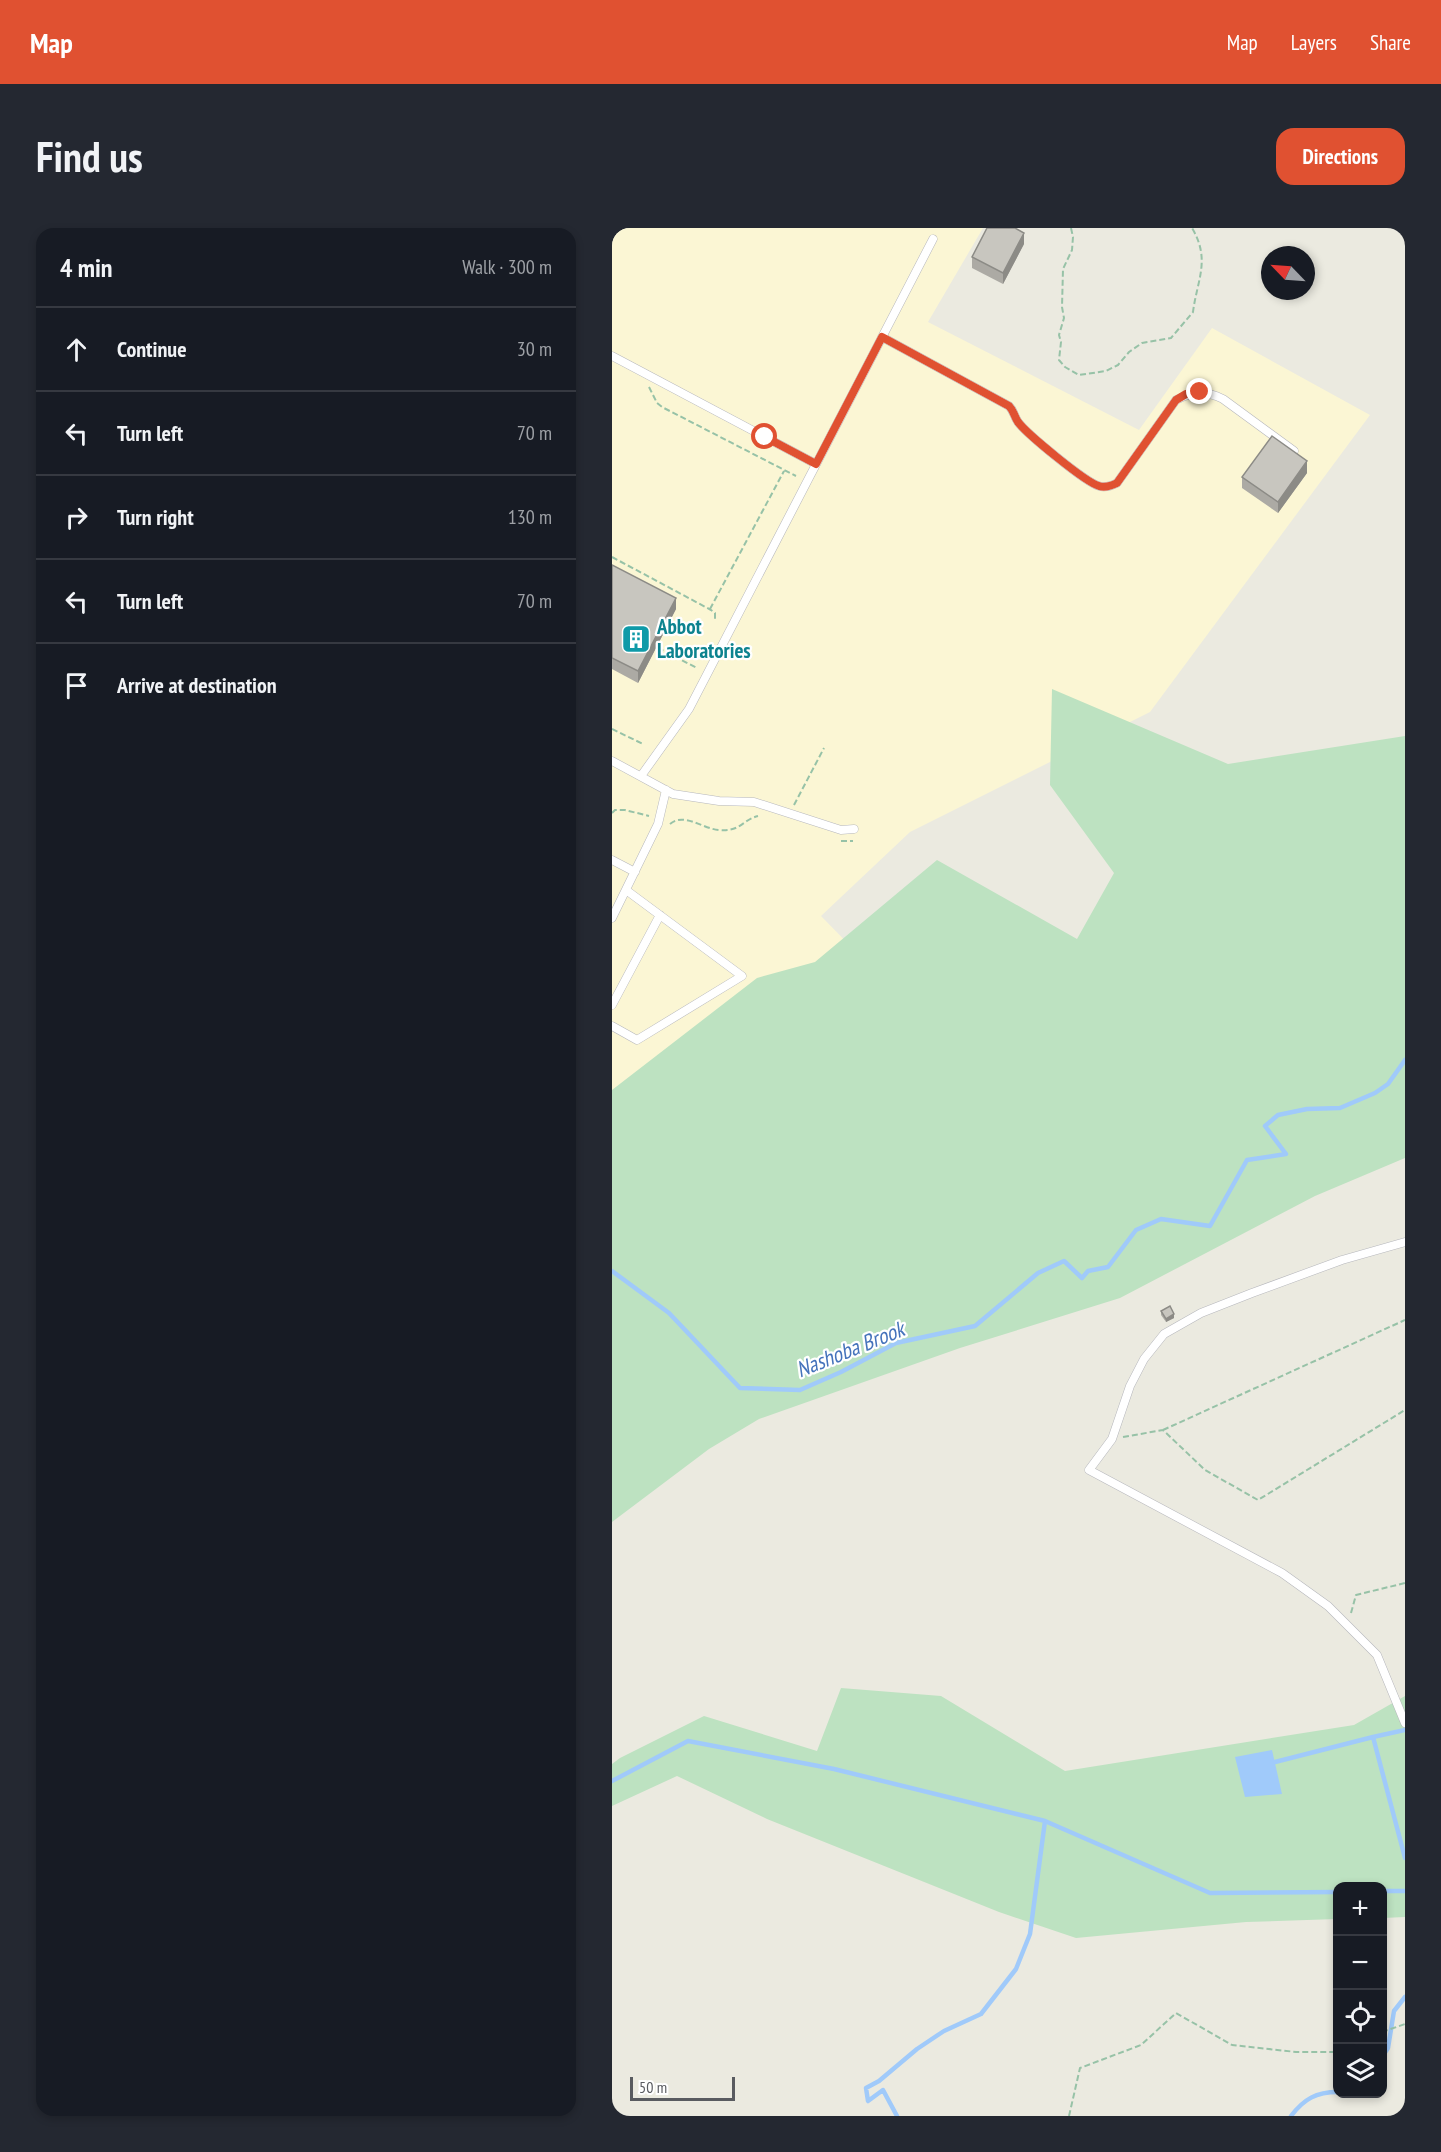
<!DOCTYPE html>
<html lang="en">
<head>
<meta charset="utf-8">
<style>
	body { margin:0; font-family:"PT Sans Narrow",sans-serif; background:#242831; color:#f1f3f6 }
	.controls { position:absolute; right:18px; bottom:18px; display:grid; overflow:hidden; border-radius:12px; box-shadow:0 3px 9px #0003 }
	.controls button { width:54px; height:54px; display:grid; place-items:center; padding:0; border:0; border-bottom:2px solid #363941; background:#171b24; color:#f1f3f6; font:30px sans-serif }
	.compass { position:absolute; left:649px; top:18px; width:54px; height:54px; border-radius:50%; background:#171b24; box-shadow:0 3px 9px #0003; rotate:295deg }
	.scale { position:absolute; left:18px; bottom:15px; width:105px; box-sizing:border-box; padding-left:6px; border:3px solid #595b60; border-top:0; font-size:16px; line-height:21px; white-space:nowrap; color:#595b60; -webkit-text-stroke:4px #fff; paint-order:stroke }
	.stop { position:absolute; width:18px; height:18px; margin:-14px; border:4px solid #e05131; border-radius:50%; background:#fff }
	.stop.end { background:#e05131; border-color:#fff; box-shadow:0 2px 6px #0008 }
	.list { margin:0; padding:0; list-style:none }
	h2 { display:flex; justify-content:space-between; align-items:center; height:78px; margin:0; padding:0 24px; font-size:26px }
	h2 small { font-size:20px; font-weight:400; color:#9ea1a6 }
	.list li { display:grid; grid-template-columns:39px 1fr auto; gap:18px; align-items:center; box-sizing:border-box; height:84px; padding:0 24px; border-top:2px solid #363941 }
	.list b { display:block; font-size:22px; white-space:nowrap }
	.list em { font-size:20px; font-style:normal; color:#9ea1a6 }
	.icon { flex:none; width:33px; height:33px; fill:none; stroke:currentColor; stroke-width:2; stroke-linecap:round; stroke-linejoin:round }
	.map { position:relative; flex:none; width:793px; height:1888px; overflow:hidden; border-radius:18px }
	header { display:flex; align-items:center; gap:36px; box-sizing:border-box; height:84px; padding:0 30px; background:#e05131; color:#fff }
	header strong { font-size:28px }
	nav { display:flex; gap:33px; margin-inline-start:auto; font-size:21px }
	.intro { display:flex; align-items:center; justify-content:space-between; box-sizing:border-box; height:144px; padding:0 36px }
	h1 { margin:0; font-size:42px }
	.button { padding:15px 27px; border-radius:18px; background:#e05131; color:#fff; font-size:21px; font-weight:700 }
	main { display:flex; gap:36px; padding:0 36px }
	aside { flex:1; background:#171b24; border-radius:18px; box-shadow:0 3px 9px #0003 }
	.map>svg:first-child { display:block }
	.commercial { fill:#fbf6d4 }
	.green { fill:#bde2c1 }
	.water { fill:#a0cafa }
	.lines { fill:none; stroke-linecap:round; stroke-linejoin:round }
	.stream { stroke:#a0cafa; stroke-width:4.5 }
	.lane-casing { stroke:#b6b7bc; stroke-width:9 }
	.path { stroke:#97c2a7; stroke-width:2; stroke-dasharray:6 3; stroke-linecap:butt }
	.lane { stroke:#fff; stroke-width:8 }
	.wall { fill:#acaaa4 }
	.shaded-wall { fill:#8c8b86 }
	.building { fill:#c8c6bf; stroke:#8c8b86; stroke-width:1.5 }
	.route { stroke:#e05131; stroke-width:8 }
	.labels { text-anchor:middle; stroke-width:4.5; stroke-linejoin:round; paint-order:stroke }
	.culture-label { font-size:21px; font-weight:bold; fill:#0d838f; stroke:#fff; text-anchor:start }
	.water-label { font-size:22px; font-style:italic; fill:#4573bb; stroke:#fff }
</style>
</head>
<body>
<header>
<strong>Map</strong>
<nav><a>Map</a><a>Layers</a><a>Share</a></nav>
</header>
<div class="intro"><h1>Find us</h1><a class="button">Directions</a></div>
<main>
<aside>
<h2>4 min<small>Walk · 300 m</small></h2>
<ul class="list">
<li><svg class="icon" aria-label="ahead" viewBox="0 0 24 24"><path d="M12 20V5M6 11l6-6 6 6"/></svg><div><b>Continue</b></div><em>30 m</em></li>
<li><svg class="icon" aria-label="left" viewBox="0 0 24 24"><path d="M17 20v-9H6M10 6l-5 5 5 5"/></svg><div><b>Turn left</b></div><em>70 m</em></li>
<li><svg class="icon" aria-label="right" viewBox="0 0 24 24"><path d="M7 20v-9h11M14 6l5 5-5 5"/></svg><div><b>Turn right</b></div><em>130 m</em></li>
<li><svg class="icon" aria-label="left" viewBox="0 0 24 24"><path d="M17 20v-9H6M10 6l-5 5 5 5"/></svg><div><b>Turn left</b></div><em>70 m</em></li>
<li><svg class="icon" aria-label="arrive" viewBox="0 0 24 24"><path d="M6 21V4h12l-3 4 3 4H6"/></svg><div><b>Arrive at destination</b></div></li>
</ul>
</aside>
<div class="map">
<svg width="793" height="1888" viewBox="0 0 793 1888">
	<rect width="100%" height="100%" fill="#ebeae0"/>
	<!-- commercial -->
	<path class="commercial" d="M0 0H371L316 94 527 202 600 100 758 187 538 484 298 604 209 688 254 734 0 998Z"/>
	<!-- green -->
	<path class="green" d="M440 461 616 536 793 508V930L703 968 508 1070 348 1120 147 1191 97 1221 0 1294V862L145 750 203 734 325 632 465 711 502 645 438 557Z
		M229 1460 329 1468 453 1543 742 1497 793 1468V1689L771 1690 770 1658H726L725 1691 634 1694 464 1710 387 1684 155 1591 65 1548 0 1578V1536L8 1530 92 1488 205 1523Z"/>
	<!-- water -->
	<path class="water" d="M660 1522 670 1566 633 1569 623 1529Z"/>
	<g class="lines">
		<!-- stream -->
		<path class="stream" d="M0 1043 57 1085 128 1160 188 1162 229 1144 284 1115 363 1098 426 1045 452 1033 470 1050 476 1043 496 1039 524 1002 549 991 598 998 635 932 674 926 653 898 666 887 695 881 728 880 763 865 776 856 793 832
			M793 1502 761 1509 793 1630
			M663 1534 761 1509
			M0 1553 76 1513 222 1541 433 1593 598 1665 726 1664
			M770 1663H793
			M770 1829 776 1820 782 1783 793 1769
			M285 1888 271 1862 256 1873 254 1860 267 1853 305 1821 332 1803 369 1786 404 1741 418 1706 433 1593
			M679 1888C692 1871 704 1864 726 1864"/>
		<!-- lane casing -->
		<g class="lane-casing">
			<path id="lane" d="M270 109 397 178C402 183 402 188 406 194 415 206 473 254 487 258 493 260 499 258 505 255L564 172C581 163 594 163 611 171L682 223
				M0 128 204 236
				M0 533 61 566 107 573 142 574 229 602 242 601
				M29 548 77 481 321 11
				M0 632 23 644
				M0 690 46 596 54 562
				M0 777 48 687
				M0 798 25 812 130 748 14 662
				M793 1014 730 1032 640 1065 589 1085 552 1106 532 1131 518 1158 500 1211 477 1242 670 1345 716 1378 765 1427 793 1495"/>
		</g>
		<!-- path -->
		<path class="path" d="M459 0 461 9 460 22 451 41 450 79 452 90 447 107 449 114 447 132 453 139 467 147 494 143 506 137 517 124 530 115 559 110 581 84C585 52 599 32 580 0
			M37 159 45 175 50 179 184 248
			M0 329 99 382 103 385V393
			M98 381 172 243
			M46 420 85 440
			M0 501 31 516
			M182 577 212 520
			M0 585 3 582H13L37 588
			M58 596C72 584 91 601 107 602 129 604 130 592 146 588
			M229 613H241
			M551 1202 793 1092
			M511 1209 551 1202 593 1242 646 1272 793 1182
			M739 1385 744 1367 793 1355
			M770 1804 793 1796
			M457 1888 468 1840 529 1817 564 1785 620 1817 684 1824H726"/>
		<!-- lane -->
		<use href="#lane" class="lane"/>
	</g>
	<!-- wall -->
	<path class="wall" d="M412 16 391 56 360 40V29Z
		M695 245 666 285 630 260V249Z
		M0 337 64 381 26 455 0 441Z
		M549 1083 562 1090 554 1094 549 1087Z"/>
	<!-- shaded-wall -->
	<path class="shaded-wall" d="M412 5V16L391 56V45Z
		M695 233V245L666 285V274Z
		M64 370V381L26 455V443Z
		M562 1086V1090L554 1094V1091Z"/>
	<!-- building -->
	<path class="building" d="M375 0H403L412 5 391 45 360 29Z
		M660 208 695 233 666 274 630 249Z
		M0 337 64 370 26 443 0 430Z
		M558 1078 562 1086 554 1091 549 1083Z"/>
	<g class="lines">
		<!-- route -->
		<path class="route" d="M153 209 204 236 270 109 397 178C402 183 402 188 406 194 415 206 473 254 487 258 493 260 499 258 505 255L564 172 574 166 588 164"/>
	</g>
	<!-- icons -->
	<defs>
		<g id="building-square" transform="scale(1.5)"><rect x="-9" y="-9" width="18" height="18" rx="4" fill="#0f9aa8" stroke="#fff"/><path d="M-4-6H4V6H1V3H-1V6H-4ZM-2.5-4.3h1.7v1.8h-1.7ZM.8-4.3h1.7v1.8H.8ZM-2.5-1h1.7V.8h-1.7ZM.8-1h1.7V.8H.8Z" fill="#fff"/></g>
	</defs>
	<g fill-rule="evenodd">
		<use href="#building-square" x="24" y="411"/>
	</g>
	<g class="labels">
		<!-- culture labels -->
		<g class="culture-label">
			<text x="45" y="406">Abbot<tspan x="45" dy="24">Laboratories</tspan></text>
		</g>
		<!-- water labels -->
		<g class="water-label">
			<text transform="translate(238 1121) rotate(-22)" y="8">Nashoba Brook</text>
		</g>
	</g>
</svg>
<div class="controls">
<button>+</button>
<button>−</button>
<button><svg class="icon" aria-label="locate" viewBox="0 0 24 24"><circle cx="12" cy="12" r="6"/><path d="M12 2v4M12 18v4M2 12h4M18 12h4"/></svg></button>
<button><svg class="icon" aria-label="layers" viewBox="0 0 24 24"><path d="M12 4l9 5-9 5-9-5zM3 14l9 5 9-5"/></svg></button>
</div>
<svg class="compass" viewBox="-18 -18 36 36"><path d="M0-13l5 13h-10z" fill="#e53935"/><path d="M0 13l5-13h-10z" fill="#9ea1a6"/></svg>
<div class="scale">50 m</div>
<div class="stop" style="left:153px;top:209px"></div>
<div class="stop end" style="left:588px;top:164px"></div>
</div>
</main>
</body>
</html>
